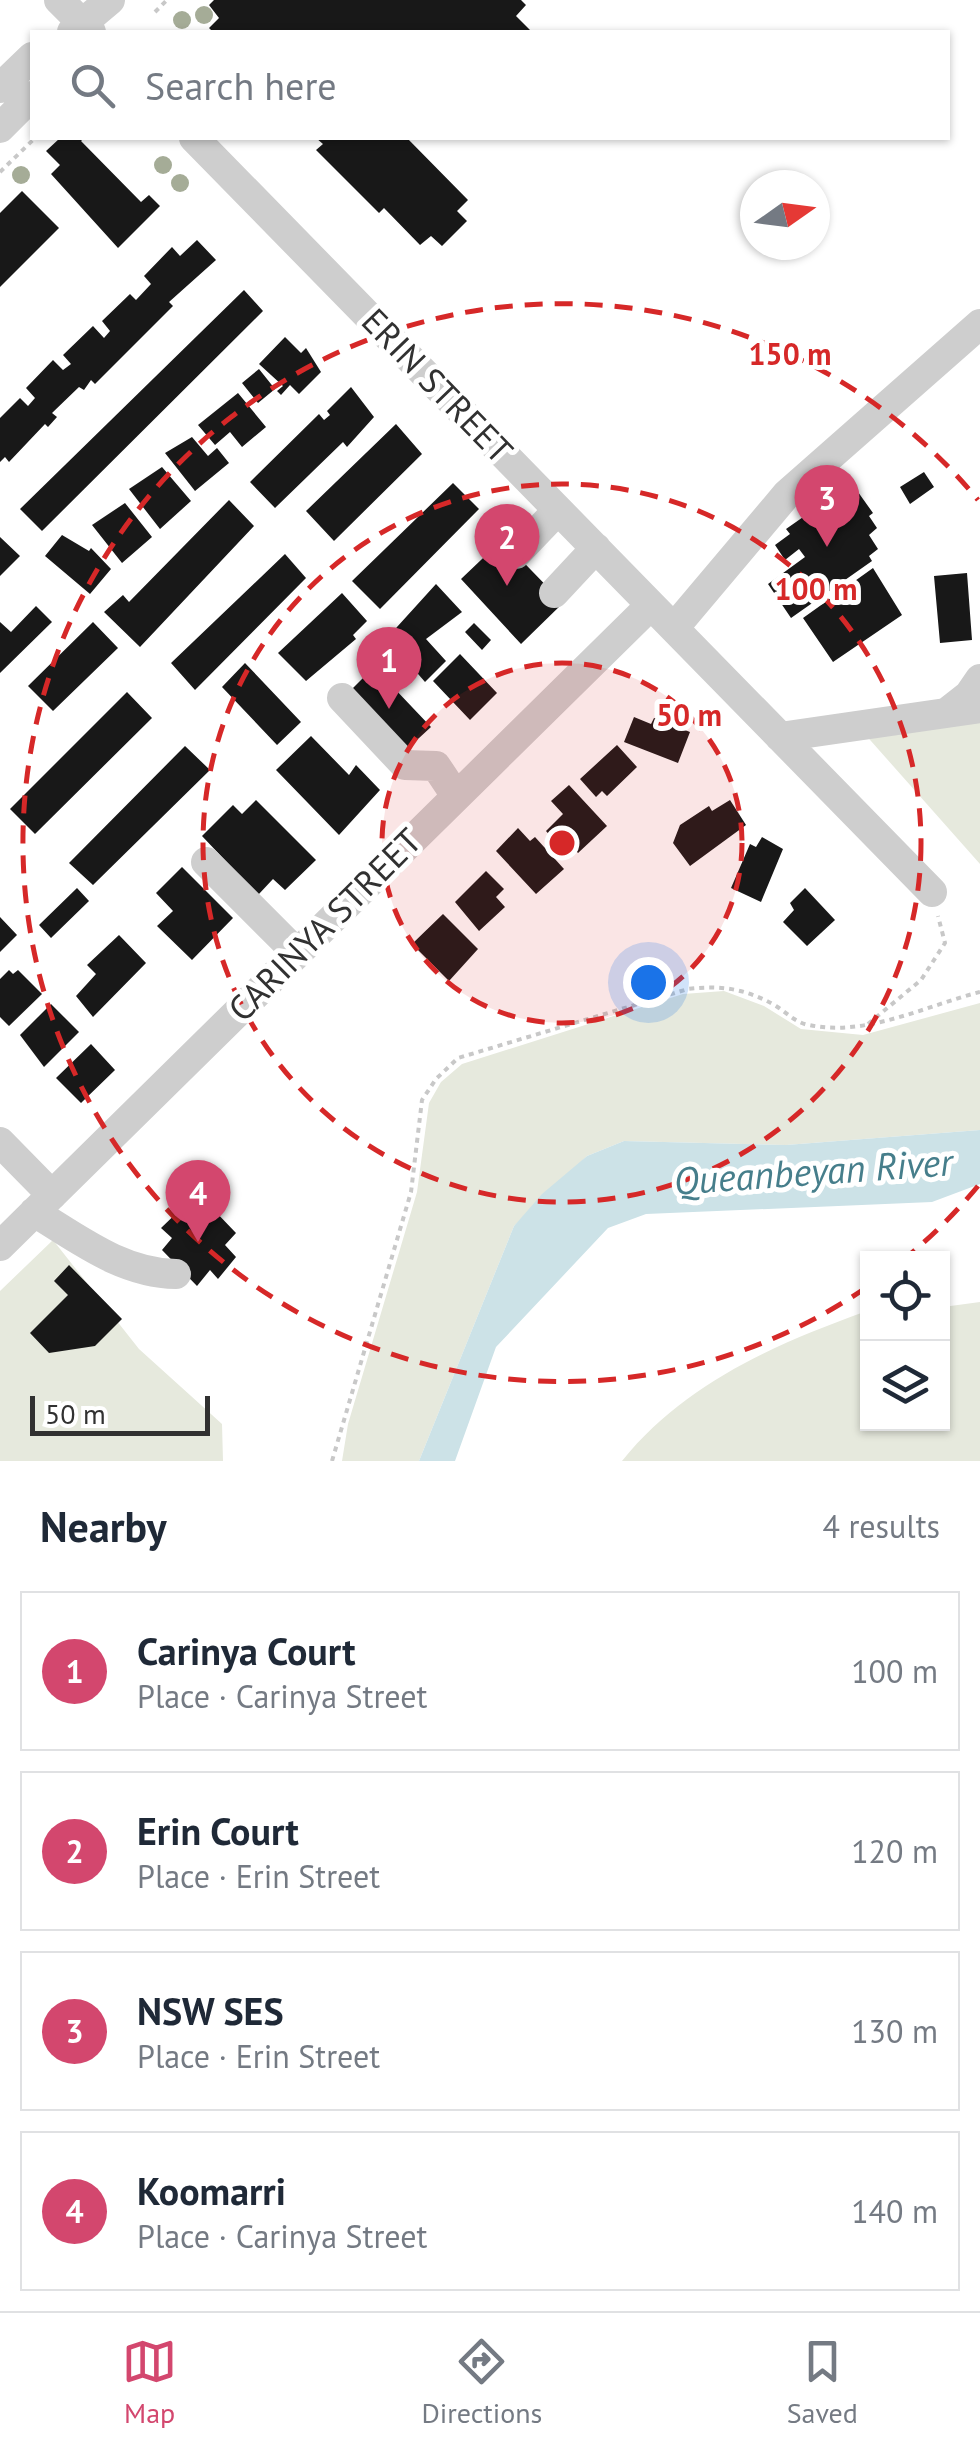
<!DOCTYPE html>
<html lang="en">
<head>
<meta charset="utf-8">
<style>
	body { margin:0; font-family:"PT Sans",sans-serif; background:#f6f6f7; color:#1f2937 }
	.controls { position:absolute; right:30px; bottom:30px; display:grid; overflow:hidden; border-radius:0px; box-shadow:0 2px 8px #0004 }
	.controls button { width:90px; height:90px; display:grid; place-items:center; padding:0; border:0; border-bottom:2px solid #e0e1e3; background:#fff; color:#1f2937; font:50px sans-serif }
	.compass { position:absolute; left:740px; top:170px; width:90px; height:90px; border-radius:50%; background:#fff; box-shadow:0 2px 8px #0004; rotate:76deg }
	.scale { position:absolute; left:30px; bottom:25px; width:180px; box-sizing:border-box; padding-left:10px; border:5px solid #313131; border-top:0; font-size:28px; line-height:35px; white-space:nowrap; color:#313131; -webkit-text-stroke:8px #fff; paint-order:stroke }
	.you { position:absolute; left:648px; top:982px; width:35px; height:35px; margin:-25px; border:8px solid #fff; border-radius:50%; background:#1a73e8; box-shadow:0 0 0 15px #1a73e833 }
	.badge { display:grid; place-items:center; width:65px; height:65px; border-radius:50%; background:#d3476e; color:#fff; font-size:32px; font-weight:700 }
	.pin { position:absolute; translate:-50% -82px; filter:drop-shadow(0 2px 5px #0008) }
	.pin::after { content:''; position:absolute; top:52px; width:35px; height:30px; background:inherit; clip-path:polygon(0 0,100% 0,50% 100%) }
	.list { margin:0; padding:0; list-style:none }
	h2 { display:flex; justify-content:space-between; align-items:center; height:130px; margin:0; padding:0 40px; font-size:42px }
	h2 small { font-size:32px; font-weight:400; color:#747a83 }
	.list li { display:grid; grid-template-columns:65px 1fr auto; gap:30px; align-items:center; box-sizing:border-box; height:160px; margin:0 20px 20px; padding:0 20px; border:2px solid #e0e1e3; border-radius:0px }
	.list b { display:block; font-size:38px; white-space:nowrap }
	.list p { margin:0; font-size:32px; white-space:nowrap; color:#747a83 }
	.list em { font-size:32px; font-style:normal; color:#747a83 }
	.icon { flex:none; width:55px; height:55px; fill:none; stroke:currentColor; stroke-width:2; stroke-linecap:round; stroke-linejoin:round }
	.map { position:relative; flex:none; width:980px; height:1461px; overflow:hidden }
	.search { position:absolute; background:#fff; box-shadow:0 2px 8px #0004; left:30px; right:30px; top:30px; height:110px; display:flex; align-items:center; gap:25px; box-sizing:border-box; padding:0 35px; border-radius:0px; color:#747a83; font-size:38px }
	.sheet { height:850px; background:#fff }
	nav { display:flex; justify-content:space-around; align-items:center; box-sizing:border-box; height:140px; border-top:2px solid #e0e1e3; background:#fff; font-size:28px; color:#747a83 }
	nav a { display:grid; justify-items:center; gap:5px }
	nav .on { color:#d3476e }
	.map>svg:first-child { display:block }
	.green { fill:#e6e9dd }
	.water { fill:#cce2e7 }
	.building { fill:#181818 }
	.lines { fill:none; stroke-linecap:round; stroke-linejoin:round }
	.path { stroke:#c8c8c8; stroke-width:4; stroke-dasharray:5 5; stroke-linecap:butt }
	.minor { stroke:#cecece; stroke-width:30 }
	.tree { fill:#a5ac97 }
	.ring { fill:none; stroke:#d62828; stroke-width:5; stroke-dasharray:18 12 }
	.labels { text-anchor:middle; stroke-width:10; stroke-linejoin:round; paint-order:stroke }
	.street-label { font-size:35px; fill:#313131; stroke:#fff }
	.water-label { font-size:38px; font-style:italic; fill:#467e8b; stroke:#fff }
	.centre { fill:#d62828; stroke:#fff; stroke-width:5 }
	.ring-label { font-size:30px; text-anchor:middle; font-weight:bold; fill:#d62828; stroke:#fff; stroke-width:10; stroke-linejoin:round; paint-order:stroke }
</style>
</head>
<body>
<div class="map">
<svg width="980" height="1461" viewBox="0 0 980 1461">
	<rect width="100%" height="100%" fill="#fff"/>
	<!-- green -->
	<path class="green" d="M980 716V864L863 732Z
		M724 991 764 1006 801 1029 863 1035 980 1003V1130L786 1145 624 1141 587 1156 514 1226 419 1461H342L348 1424 417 1192 429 1103 441 1082 462 1064 683 994Z
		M53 1240 139 1349 222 1424 223 1461H0V1291Z
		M980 1302V1461H622C684 1384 773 1345 864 1312H867L868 1424H942L943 1307Z"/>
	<!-- water -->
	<path class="water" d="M980 1130V1184L932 1202 646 1214 608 1228 496 1347 455 1461H419L514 1226 542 1194 587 1156 624 1141 786 1145Z"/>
	<!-- building -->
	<path class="building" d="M214 0H521L526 5 516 16 532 32H213L209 28 219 18 209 5Z
		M60 138H84L81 141 141 202 149 195 160 206 118 248 51 174 60 165 46 151Z
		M316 138H407L468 200 457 211 467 221 442 246 431 236 420 245 384 208 379 213 316 150 323 144Z
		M22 191 59 228 0 287V213Z
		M197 240 216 260 169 302 173 306 95 384 91 380 84 390 79 387 52 413 57 417 48 427 45 424 9 462 5 457 0 462V418L20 398 28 406 35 398 26 388 53 360 63 370 71 364 63 355 93 326 104 338 110 331 102 321 130 294 136 300 151 284 144 276 172 247 180 256Z
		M244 290 263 311 42 531 20 509Z
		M285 337 301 353 306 348 321 372 299 394 290 385 281 395 277 391 283 386 259 364Z
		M259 369 275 389 258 403 242 383Z
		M351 387 374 417 347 447 343 442 275 508 250 482 319 414 324 420 330 415 327 411Z
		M238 393 266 427 242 447 230 432 215 445 198 425Z
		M396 424 422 454 334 541 306 511Z
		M192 437 208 456 217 448 229 463 195 491 165 453Z
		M162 467 191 501 160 529 129 489Z
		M924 472 934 487 910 504 900 487Z
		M848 478 873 513 869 516 877 528 869 535 878 549 869 556 872 561 791 618 768 584 805 557 799 549 785 560 775 545 790 534 786 529 816 508 813 504Z
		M453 483 479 509 380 609 352 581Z
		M229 500 254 526 140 647 104 612 123 595 129 602Z
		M125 503 152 537 122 563 92 525Z
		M62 535 89 551 91 548 111 569 90 594 45 556Z
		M0 537 20 556 0 576Z
		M502 540 563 603 521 644 461 579Z
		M285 554 306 578 195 690 171 663Z
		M873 568 902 615 833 662 803 618Z
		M967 573 972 640 940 643 934 576Z
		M436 584 462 612 426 639 446 661 425 682 387 638Z
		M342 593 367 621 353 635 356 639 306 681 278 653Z
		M36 606 52 622 0 673V622L11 632Z
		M93 622 118 648 53 711 28 686Z
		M474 623 491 640 482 650 465 632Z
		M460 654 497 693 470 720 433 681Z
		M245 663 301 722 277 745 222 687Z
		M374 667 431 727 406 750 348 693Z
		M127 692 152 718 35 834 10 809Z
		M634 717 651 724 654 718 690 732 678 763 624 742Z
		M311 736 349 775 356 765 380 790 339 835 276 770Z
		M617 745 637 767 607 796 602 791 596 797 580 779Z
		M185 746 210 770 93 885 69 863Z
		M569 785 607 826 578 853 567 841 561 848 546 831 563 814 551 801Z
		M256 800 316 860 285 890 273 879 258 895 202 836 233 805 242 814Z
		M730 800 746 825 690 866 673 843 680 825 709 806 712 811Z
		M518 828 530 841 535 837 564 869 536 894 496 851Z
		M762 837 783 849 761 902 731 888 750 844 756 847Z
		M182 867 233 918 192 960 157 926 173 911 156 893Z
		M486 871 504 889 496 897 505 907 479 931 455 902Z
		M77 888 89 901 51 938 39 925Z
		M805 888 835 920 807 946 783 922 794 910 790 903Z
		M443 914 478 949 449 981 412 944Z
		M0 917 17 935 0 952Z
		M119 935 146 963 93 1017 76 996 96 974 87 965Z
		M9 970 13 974 18 970 42 994 9 1026 0 1017V979Z
		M51 1004 79 1032 44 1067 20 1035Z
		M91 1044 115 1070 81 1103 56 1078Z
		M186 1204 202 1221 213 1209 236 1233 225 1245 236 1257 218 1279 210 1270 197 1286 162 1250 172 1238 161 1228Z
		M69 1265 122 1319 95 1346 49 1353 30 1333 68 1295 54 1281Z"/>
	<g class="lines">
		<!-- path -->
		<path class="path" d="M155 12 167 0
			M0 172 35 138
			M868 1024 921 980 945 943 938 916
			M332 1461 411 1192 422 1100 436 1079 458 1058 688 989C722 985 747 989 776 1006 787 1013 796 1023 809 1025 866 1037 925 1006 980 992"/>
		<!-- minor -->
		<path class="minor" d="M59 0 91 32
			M72 32 110 0
			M0 88 32 57
			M0 128 32 96
			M194 138 932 892
			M516 554 558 510
			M554 593 596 548
			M674 628 787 494 980 324
			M342 698 405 765 436 766 456 796
			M946 713 969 695 980 679
			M780 737 980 708
			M206 862 297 953
			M0 1142 52 1195
			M34 1212C80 1240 122 1273 176 1274
			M0 1246 651 605"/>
	</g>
	<!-- trees -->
	<g class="tree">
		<circle cx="204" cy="15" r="9"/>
		<circle cx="182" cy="20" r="9"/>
		<circle cx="163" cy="165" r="9"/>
		<circle cx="21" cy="175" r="9"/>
		<circle cx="180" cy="183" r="9"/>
	</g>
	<!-- distance rings -->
	<circle cx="562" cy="843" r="180" fill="#d62828" fill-opacity=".12"/>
	<g class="ring">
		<circle cx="562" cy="843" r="180"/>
		<circle cx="562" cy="843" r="359"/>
		<path d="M978 1186A539 539 0 0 1 908 1256M867 1287A539 539 0 1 1 978 500"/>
	</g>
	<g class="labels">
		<!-- street labels -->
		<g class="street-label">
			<text transform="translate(437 386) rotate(46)" y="12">ERIN STREET</text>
			<text transform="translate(325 925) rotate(-45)" y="12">CARINYA STREET</text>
		</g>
		<!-- water labels -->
		<g class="water-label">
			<text transform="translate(813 1172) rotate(-4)" y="13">Queanbeyan River</text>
		</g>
	</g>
	<circle cx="562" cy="843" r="15" class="centre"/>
	<g class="ring-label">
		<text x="790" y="365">150 m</text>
		<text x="816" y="600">100 m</text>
		<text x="689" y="726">50 m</text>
	</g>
</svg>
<div class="controls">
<button><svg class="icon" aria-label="locate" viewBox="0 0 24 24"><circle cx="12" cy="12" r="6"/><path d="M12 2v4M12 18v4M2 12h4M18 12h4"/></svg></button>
<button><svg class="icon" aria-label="layers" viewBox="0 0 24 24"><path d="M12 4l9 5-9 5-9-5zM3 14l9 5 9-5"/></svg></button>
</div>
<svg class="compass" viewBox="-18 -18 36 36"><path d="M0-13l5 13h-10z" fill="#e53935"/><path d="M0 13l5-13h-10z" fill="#747a83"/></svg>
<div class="scale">50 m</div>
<div class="you"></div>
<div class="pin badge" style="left:389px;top:709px">1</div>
<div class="pin badge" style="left:507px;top:586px">2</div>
<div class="pin badge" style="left:827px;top:547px">3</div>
<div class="pin badge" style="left:198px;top:1242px">4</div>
<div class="search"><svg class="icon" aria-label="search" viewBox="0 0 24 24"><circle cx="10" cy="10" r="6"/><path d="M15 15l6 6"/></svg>Search here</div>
</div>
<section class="sheet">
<h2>Nearby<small>4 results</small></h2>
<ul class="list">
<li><span class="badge">1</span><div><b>Carinya Court</b><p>Place · Carinya Street</p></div><em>100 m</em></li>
<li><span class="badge">2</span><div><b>Erin Court</b><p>Place · Erin Street</p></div><em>120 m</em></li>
<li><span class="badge">3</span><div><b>NSW SES</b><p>Place · Erin Street</p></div><em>130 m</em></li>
<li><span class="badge">4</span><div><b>Koomarri</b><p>Place · Carinya Street</p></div><em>140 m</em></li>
</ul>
</section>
<nav>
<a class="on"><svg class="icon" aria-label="map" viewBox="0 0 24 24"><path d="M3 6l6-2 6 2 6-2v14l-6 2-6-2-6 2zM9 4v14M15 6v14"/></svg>Map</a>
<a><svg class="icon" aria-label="directions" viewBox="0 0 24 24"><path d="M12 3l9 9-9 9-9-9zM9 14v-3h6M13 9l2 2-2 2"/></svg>Directions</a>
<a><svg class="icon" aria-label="saved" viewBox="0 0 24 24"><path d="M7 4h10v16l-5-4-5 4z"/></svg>Saved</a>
</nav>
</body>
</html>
